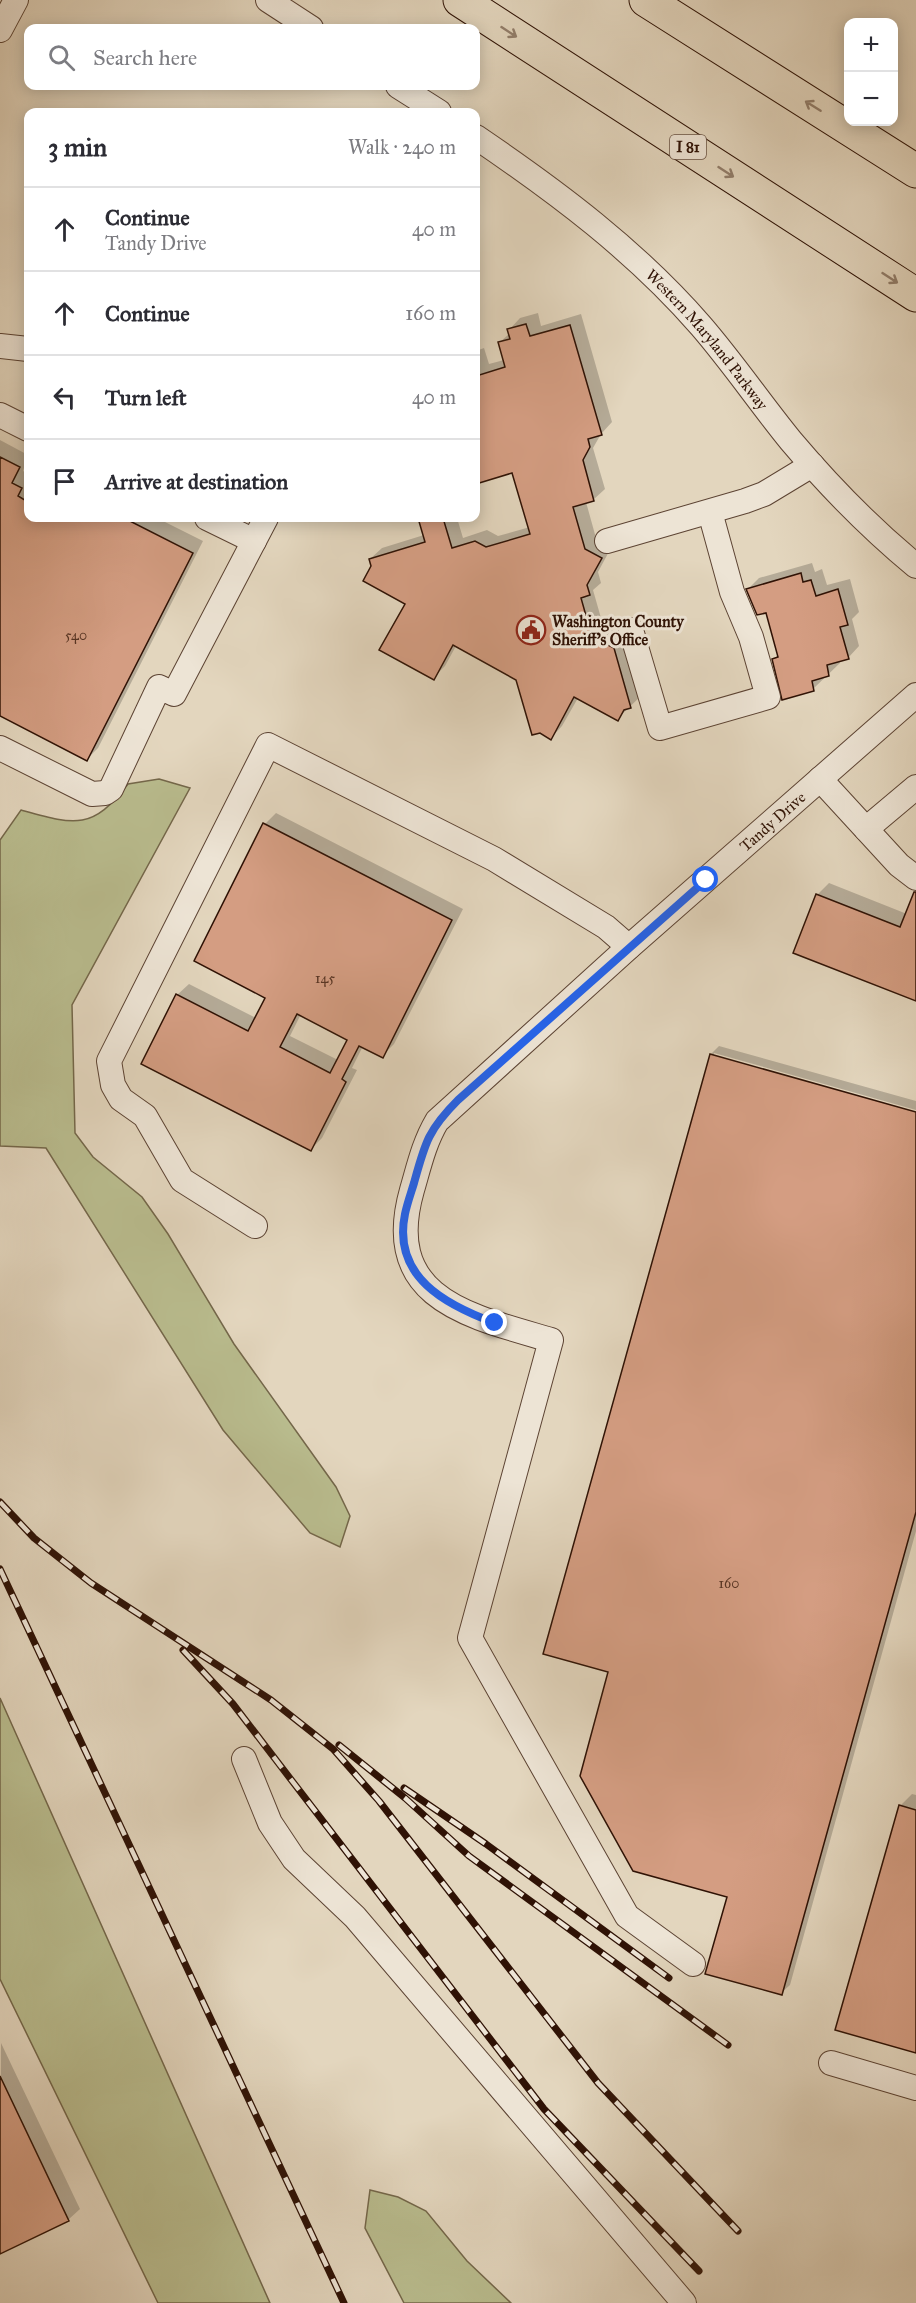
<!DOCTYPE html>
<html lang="en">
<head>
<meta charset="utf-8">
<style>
	body { margin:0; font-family:"IM FELL Great Primer",serif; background:#f2f2f3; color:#2b2b33 }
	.controls { position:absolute; right:18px; top:18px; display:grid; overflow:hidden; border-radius:12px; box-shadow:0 3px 15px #0003 }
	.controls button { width:54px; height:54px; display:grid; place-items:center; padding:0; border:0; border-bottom:2px solid #e1e1e2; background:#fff; color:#2b2b33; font:30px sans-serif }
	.stop { position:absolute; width:18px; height:18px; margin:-14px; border:4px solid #2563eb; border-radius:50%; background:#fff }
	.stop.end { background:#2563eb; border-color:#fff; box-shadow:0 2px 6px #0008 }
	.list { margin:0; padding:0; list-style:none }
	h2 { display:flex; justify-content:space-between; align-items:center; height:78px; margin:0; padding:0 24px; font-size:26px }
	h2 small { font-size:20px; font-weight:400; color:#7c7c81 }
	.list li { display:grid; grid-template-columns:39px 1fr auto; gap:18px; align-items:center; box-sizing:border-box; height:84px; padding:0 24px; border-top:2px solid #e1e1e2 }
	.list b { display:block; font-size:22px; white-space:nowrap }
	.list p { margin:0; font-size:20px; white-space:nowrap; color:#7c7c81 }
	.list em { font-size:20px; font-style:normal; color:#7c7c81 }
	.icon { flex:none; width:33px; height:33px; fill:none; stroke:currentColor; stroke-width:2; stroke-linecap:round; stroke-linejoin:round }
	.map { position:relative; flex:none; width:916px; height:2303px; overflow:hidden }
	.search { position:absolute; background:#fff; box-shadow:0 3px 15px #0003; left:24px; top:24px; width:456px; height:66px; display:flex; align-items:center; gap:15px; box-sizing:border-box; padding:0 21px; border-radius:12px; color:#7c7c81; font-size:22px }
	.panel { position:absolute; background:#fff; box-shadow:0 3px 15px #0003; left:24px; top:108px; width:456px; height:414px; border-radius:12px }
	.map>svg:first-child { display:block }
	.green { fill:#b9bc8e; stroke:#74674a; stroke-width:1.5 }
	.shadow { fill:#0003; fill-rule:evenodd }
	.building { fill:#d49d82; stroke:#2f1205; stroke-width:1.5; fill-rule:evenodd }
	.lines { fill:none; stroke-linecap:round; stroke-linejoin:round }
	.minor-casing { stroke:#5c4333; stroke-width:26 }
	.highway-casing { stroke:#2f1205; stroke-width:35 }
	.minor { stroke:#ede4d5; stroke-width:24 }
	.highway { stroke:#e3d6be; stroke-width:33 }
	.rail-casing { stroke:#2f1205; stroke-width:7 }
	.rail { stroke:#ede4d5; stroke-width:4.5; stroke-dasharray:14; stroke-linecap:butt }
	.oneway { stroke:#927e6b }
	.route { stroke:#2563eb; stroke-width:8 }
	.labels { text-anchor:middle; stroke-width:6; stroke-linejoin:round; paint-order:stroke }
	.number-label { font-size:14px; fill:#583524 }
	.shield { fill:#ede4d5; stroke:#685143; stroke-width:1.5 }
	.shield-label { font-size:15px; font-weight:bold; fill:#2f1205 }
	.street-label { font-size:16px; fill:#2f1205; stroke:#ede4d5 }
	.poi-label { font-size:16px; font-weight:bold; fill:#2f1205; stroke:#ede4d5; text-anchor:start }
</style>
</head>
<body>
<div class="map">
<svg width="916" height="2303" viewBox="0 0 916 2303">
	<rect width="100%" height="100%" fill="#e3d6be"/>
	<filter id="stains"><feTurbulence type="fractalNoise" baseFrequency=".00333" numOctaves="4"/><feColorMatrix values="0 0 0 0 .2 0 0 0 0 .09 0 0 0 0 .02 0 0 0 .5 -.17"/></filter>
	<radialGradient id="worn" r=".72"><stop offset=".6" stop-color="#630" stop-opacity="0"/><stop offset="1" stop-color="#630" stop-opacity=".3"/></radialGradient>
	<!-- green -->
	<path class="green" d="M159 779 190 788 72 1005 75 1133 93 1157 142 1197 168 1234 234 1344 336 1487 350 1516 340 1547 310 1533 223 1430 46 1148 0 1146V840L21 810C75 825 92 831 128 784Z
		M0 1698 270 2303H158L0 1979Z
		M370 2190 398 2197 426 2211 467 2261 511 2303H404L365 2228Z"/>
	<!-- shadow -->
	<path class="shadow" d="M538 313 541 326 581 314 612 422 601 434 593 448 605 489 593 500 586 502 596 538 612 546 598 572 601 583 593 590 603 625 625 637 642 695 617 719 578 698 562 726 551 738 518 679 456 646 445 666 433 678 407 603 373 566 370 559 382 548 424 535 419 518H457L463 538 487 530 498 536 530 527 513 471 476 482V351L484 348 489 364 504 360 499 343 510 333 509 330 520 318Z
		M0 440 28 455 23 471 28 474V518H157L203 541 98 748 87 759 0 715Z
		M812 563 815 572 822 569 827 585 850 579 859 612 852 619 859 646 848 658 839 660 840 663 813 689 774 659 779 654 767 611 748 589 759 578Z
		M276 813 463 909 394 1044 382 1056 363 1046 352 1068 357 1070 322 1138 311 1149 177 995 189 984 256 1018 267 997 265 824ZM301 1014 349 1039 338 1060 290 1036Z
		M829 883 907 914 916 892V999L817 895Z
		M719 1046 916 1101V1110L714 1053V1057L916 1113V1531L790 1985 781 1993 610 1671 711 1054Z
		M912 1794 916 1795V2052L900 1806Z
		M1 2043 80 2209 68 2220 0 2252Z"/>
	<!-- building -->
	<path class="building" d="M526 324 530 336 570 325 602 435 588 439 590 447 583 460 594 501 573 507 585 549 602 558 587 585 590 595 581 598 592 637 614 648 631 708 624 710 618 721 574 697 551 740 540 733 532 735 516 680 453 645 434 680 379 650 405 604 363 581 371 566 369 559 425 542 418 518H443L452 548 475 541 486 547 530 534 512 473 476 484V376L505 367 498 342 510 339 507 329Z
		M0 457 20 467 12 483 22 488 18 496 28 502V518H124L193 553 87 761 0 716Z
		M801 573 803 582 811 580 816 596 838 589 848 625 840 627 849 659 827 665 829 676 812 681 814 691 782 700 772 659 778 657 766 613 757 615 746 589Z
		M263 823 452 920 383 1058 359 1046 342 1079 346 1082 311 1151 141 1064 176 994 248 1031 265 998 194 961ZM297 1014 347 1040 330 1073 280 1047Z
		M914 892H916V1001L793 953 816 894 900 927Z
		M710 1054 916 1112V1512L782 1995 705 1974 727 1897 633 1871 580 1776 608 1672 543 1654Z
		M899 1805 916 1810V2053L835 2030Z
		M0 2076 69 2221 0 2254Z"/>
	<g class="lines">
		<!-- minor casing -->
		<g class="minor-casing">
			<g id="minor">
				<path d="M268 0 311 28"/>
				<path d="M0 30 16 0"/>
				<path d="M398 86 439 112"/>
				<path id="s1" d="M476 137C557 192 636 251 701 326 733 363 760 403 791 441 829 486 870 528 916 566"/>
				<path d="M0 346 28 349"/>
				<path d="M0 415 28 429"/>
				<path d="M207 518 254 541"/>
				<path d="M607 541 745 501 764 494 812 465"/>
				<path d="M631 630 660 728 768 697 751 637 732 592 710 512"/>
				<path d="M0 748 92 794 105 793 111 789 159 687 174 694 266 518"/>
				<path d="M820 779 899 865 916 878"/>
				<path d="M866 829 916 787"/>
				<path d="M255 1226 182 1180 145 1116 121 1099 113 1085 109 1061 268 745 494 859 606 927 629 947"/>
				<path d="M244 1759 270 1823 294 1859 355 1917 684 2303"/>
				<path id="s2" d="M693 1964 627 1916 470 1638 551 1340C469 1316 381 1299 412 1190 419 1166 424 1143 437 1121L629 947 916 695"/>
				<path d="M831 2063 916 2088"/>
			</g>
		</g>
		<!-- highway casing -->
		<g class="highway-casing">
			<path id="highway" d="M460 0 916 295
				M646 0 916 171"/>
		</g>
		<!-- minor -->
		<use href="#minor" class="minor"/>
		<!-- highway -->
		<use href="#highway" class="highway"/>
		<!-- rail casing -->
		<g class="rail-casing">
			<path id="rail" d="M0 1502 34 1538 91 1583 271 1700 333 1749 379 1801 598 2083 738 2231
				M0 1569 344 2303
				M183 1650 233 1704 544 2109 699 2271
				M339 1745 405 1798 469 1856 728 2045
				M404 1788 486 1844 669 1978"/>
		</g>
		<!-- rail -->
		<use href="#rail" class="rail"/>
	</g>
	<!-- one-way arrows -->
	<defs><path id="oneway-shaft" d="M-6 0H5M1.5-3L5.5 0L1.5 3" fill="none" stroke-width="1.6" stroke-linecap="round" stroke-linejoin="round" transform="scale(1.5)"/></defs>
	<g class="oneway">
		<use href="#oneway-shaft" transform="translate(509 32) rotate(33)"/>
		<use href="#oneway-shaft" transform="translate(813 106) rotate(-148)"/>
		<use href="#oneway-shaft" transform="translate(726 172) rotate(33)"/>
		<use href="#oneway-shaft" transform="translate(890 278) rotate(33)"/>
	</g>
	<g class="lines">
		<!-- route -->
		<path class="route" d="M495 1323C446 1305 392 1277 405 1214 407 1204 411 1193 414 1183 425 1143 428 1130 458 1100L706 880"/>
	</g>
	<!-- icons -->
	<defs>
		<g id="civic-ring" transform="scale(1.5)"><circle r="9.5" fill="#ede4d5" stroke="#8f2418" stroke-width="1.5"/><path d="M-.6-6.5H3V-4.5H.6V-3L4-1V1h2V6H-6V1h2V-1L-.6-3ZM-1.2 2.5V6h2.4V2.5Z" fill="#8f2418"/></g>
	</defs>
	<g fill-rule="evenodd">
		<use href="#civic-ring" x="531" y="630"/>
	</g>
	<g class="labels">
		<!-- number labels -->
		<g class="number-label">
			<text x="76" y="640">540</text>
			<text x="325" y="983">145</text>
			<text x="729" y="1588">160</text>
		</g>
		<!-- shield labels -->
		<rect class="shield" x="670" y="135" width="36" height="24" rx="4.5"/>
		<g class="shield-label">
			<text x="688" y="152">I 81</text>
		</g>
		<!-- street labels -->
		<g class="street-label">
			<text dy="6" stroke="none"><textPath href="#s1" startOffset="309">Western Maryland Parkway</textPath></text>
			<text dy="6" stroke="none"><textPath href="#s2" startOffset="1472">Tandy Drive</textPath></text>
		</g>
		<!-- poi labels -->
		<g class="poi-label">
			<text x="552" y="627">Washington County<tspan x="552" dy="18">Sheriff's Office</tspan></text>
		</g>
	</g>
	<rect width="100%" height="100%" filter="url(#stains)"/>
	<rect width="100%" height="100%" fill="url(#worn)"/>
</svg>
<div class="controls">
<button>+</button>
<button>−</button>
</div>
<div class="stop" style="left:706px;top:880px"></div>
<div class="stop end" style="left:495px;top:1323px"></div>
<div class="search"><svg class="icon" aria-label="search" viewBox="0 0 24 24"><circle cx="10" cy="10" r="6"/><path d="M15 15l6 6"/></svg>Search here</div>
<section class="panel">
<h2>3 min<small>Walk · 240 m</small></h2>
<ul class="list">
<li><svg class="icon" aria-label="ahead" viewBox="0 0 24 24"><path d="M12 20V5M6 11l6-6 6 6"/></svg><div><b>Continue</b><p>Tandy Drive</p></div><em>40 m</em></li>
<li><svg class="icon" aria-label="ahead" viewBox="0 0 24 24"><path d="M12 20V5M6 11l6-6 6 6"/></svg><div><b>Continue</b></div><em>160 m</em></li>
<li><svg class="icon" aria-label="left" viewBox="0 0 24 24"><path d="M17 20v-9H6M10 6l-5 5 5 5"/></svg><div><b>Turn left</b></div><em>40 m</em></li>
<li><svg class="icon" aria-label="arrive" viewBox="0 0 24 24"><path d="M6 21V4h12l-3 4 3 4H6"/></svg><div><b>Arrive at destination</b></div></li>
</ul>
</section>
</div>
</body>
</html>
